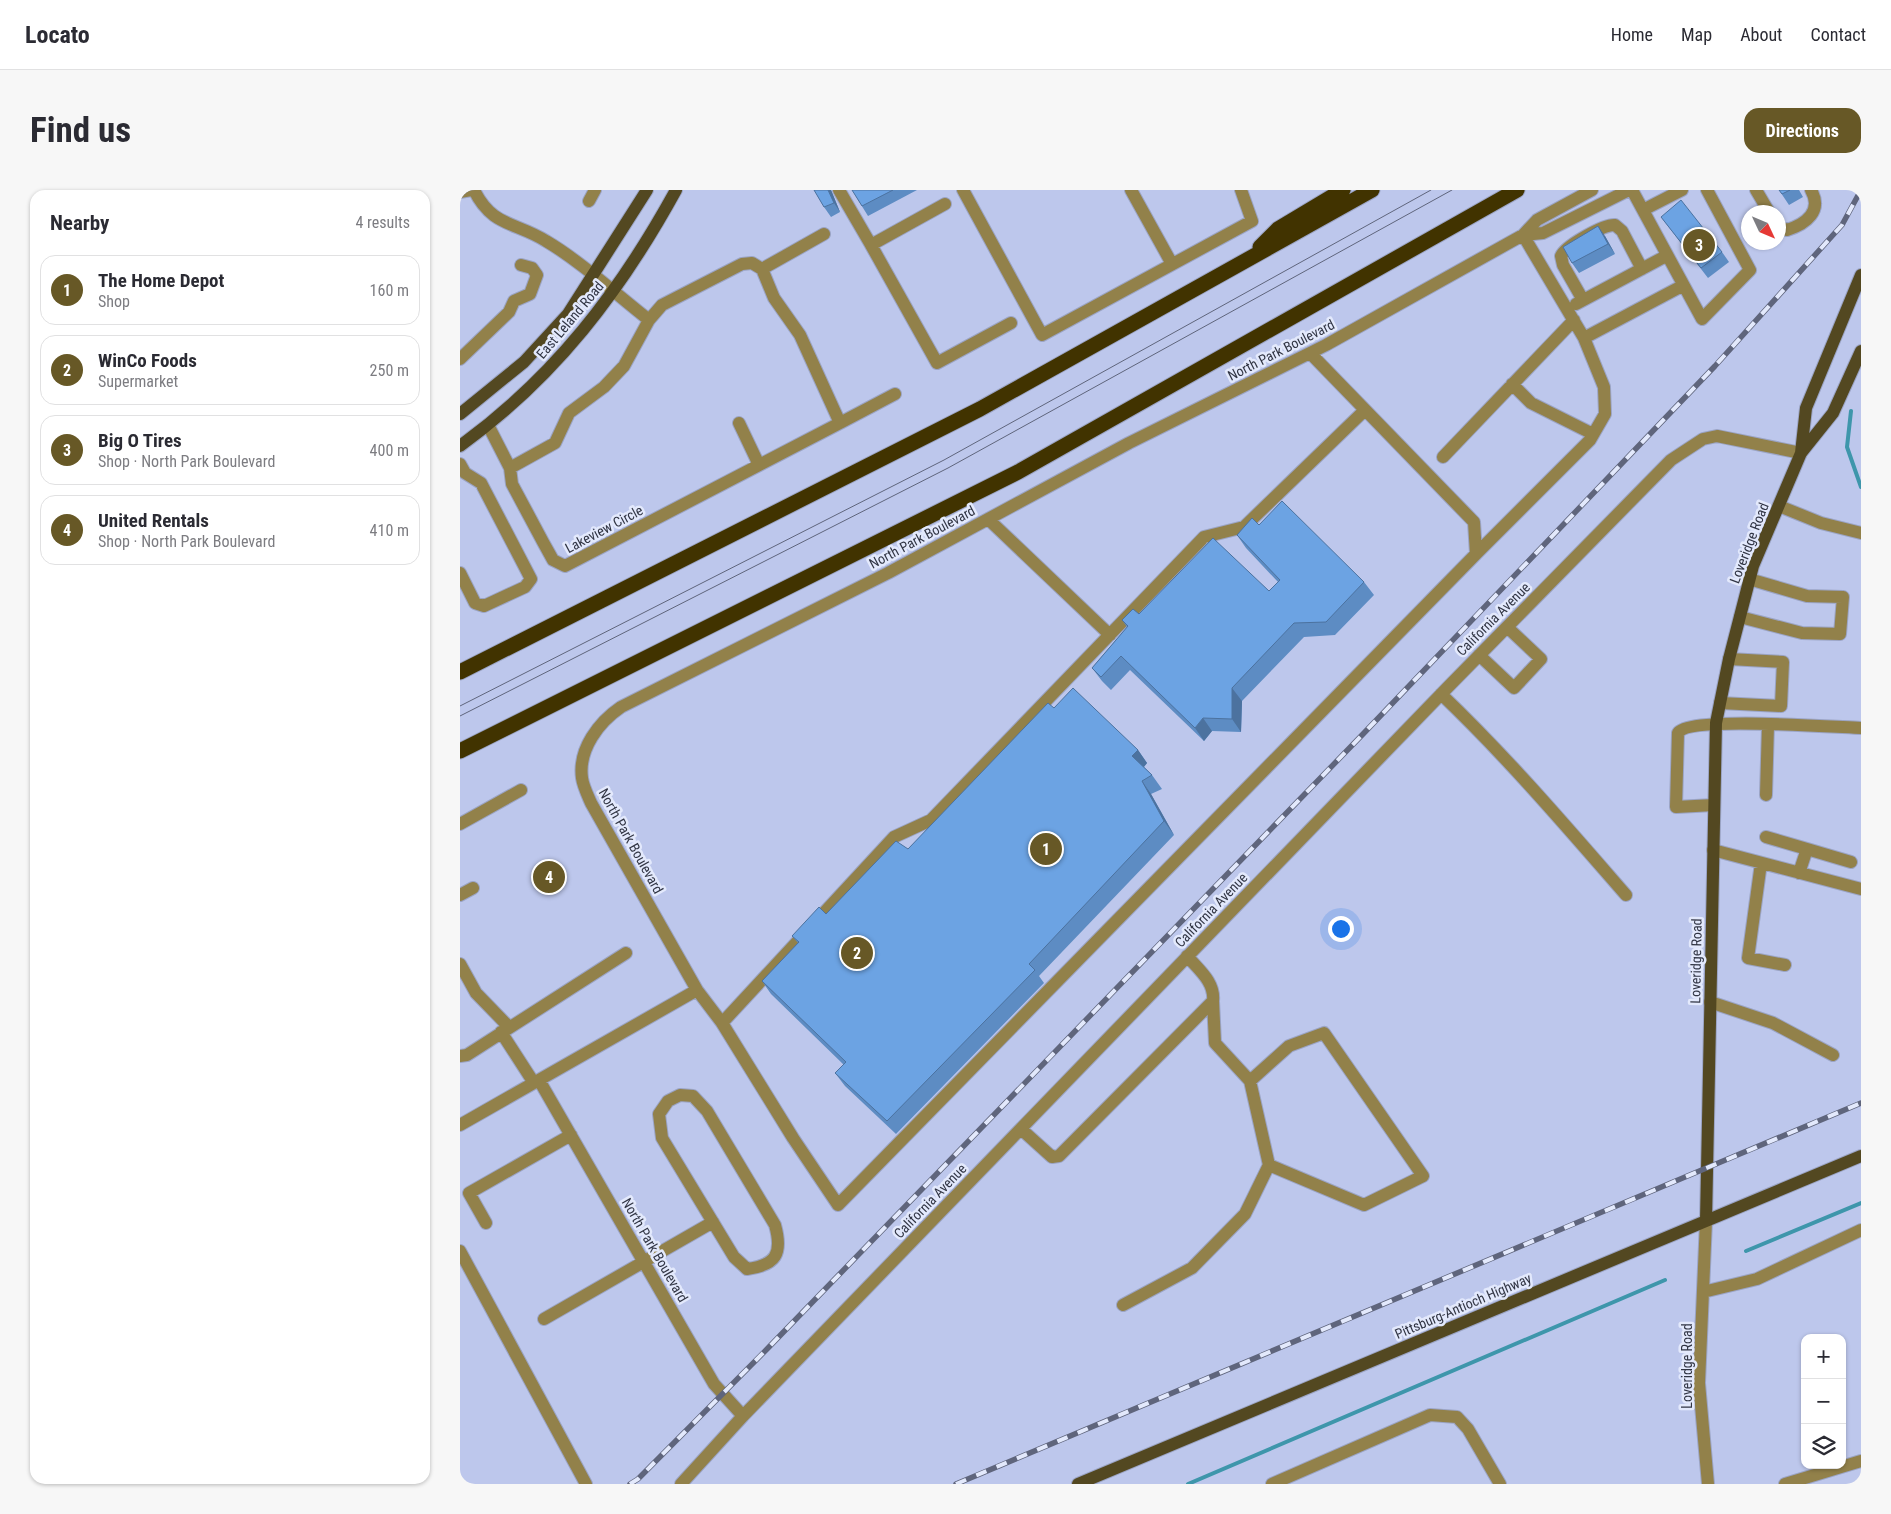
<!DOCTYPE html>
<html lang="en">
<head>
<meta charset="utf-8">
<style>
	body { margin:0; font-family:"Roboto Condensed",sans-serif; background:#f7f7f7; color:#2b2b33 }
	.controls { position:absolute; right:15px; bottom:15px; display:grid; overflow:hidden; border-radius:10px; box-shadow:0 1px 4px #0004 }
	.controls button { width:45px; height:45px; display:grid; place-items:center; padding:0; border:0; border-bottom:1px solid #e1e1e2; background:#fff; color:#2b2b33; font:25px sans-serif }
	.compass { position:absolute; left:1281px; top:15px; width:45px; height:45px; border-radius:50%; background:#fff; box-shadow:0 1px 4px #0004; rotate:134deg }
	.you { position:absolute; left:880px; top:738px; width:18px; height:18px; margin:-12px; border:4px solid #fff; border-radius:50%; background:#1a73e8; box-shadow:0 0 0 8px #1a73e833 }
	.badge { display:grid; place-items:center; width:32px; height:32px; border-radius:50%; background:#675826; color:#fff; font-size:16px; font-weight:700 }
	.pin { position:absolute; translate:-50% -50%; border:2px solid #fff; box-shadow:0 1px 5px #0006 }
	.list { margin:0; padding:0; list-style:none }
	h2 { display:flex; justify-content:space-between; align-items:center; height:65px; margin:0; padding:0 20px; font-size:21px }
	h2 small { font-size:16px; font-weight:400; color:#7c7c81 }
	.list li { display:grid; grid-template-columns:32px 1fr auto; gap:15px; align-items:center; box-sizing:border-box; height:70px; margin:0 10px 10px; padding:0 10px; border:1px solid #e1e1e2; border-radius:15px }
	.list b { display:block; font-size:19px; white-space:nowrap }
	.list p { margin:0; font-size:16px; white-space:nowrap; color:#7c7c81 }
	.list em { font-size:16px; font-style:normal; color:#7c7c81 }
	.icon { flex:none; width:28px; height:28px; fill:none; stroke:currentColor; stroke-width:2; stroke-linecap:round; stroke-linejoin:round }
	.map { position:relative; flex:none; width:1401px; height:1294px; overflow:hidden; border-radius:15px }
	header { display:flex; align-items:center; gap:30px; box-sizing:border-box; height:70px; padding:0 25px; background:#fff; border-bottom:1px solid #e1e1e2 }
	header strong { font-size:24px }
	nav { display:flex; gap:28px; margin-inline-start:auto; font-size:18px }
	.intro { display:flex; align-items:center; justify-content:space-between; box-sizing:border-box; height:120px; padding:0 30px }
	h1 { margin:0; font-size:35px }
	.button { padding:12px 22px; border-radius:15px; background:#675826; color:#fff; font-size:18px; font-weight:700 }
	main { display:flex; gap:30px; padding:0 30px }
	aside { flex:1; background:#fff; border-radius:15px; box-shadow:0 1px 4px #0004 }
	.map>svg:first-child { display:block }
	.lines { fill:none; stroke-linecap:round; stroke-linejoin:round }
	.stream { stroke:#3e96ab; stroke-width:4 }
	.minor-casing { stroke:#9ba4c4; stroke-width:14 }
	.major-casing { stroke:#9ba4c4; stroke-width:14 }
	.highway-casing { stroke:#9ba4c4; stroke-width:17 }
	.minor { stroke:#92814a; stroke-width:12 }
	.major { stroke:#534821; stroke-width:12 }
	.highway { stroke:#413300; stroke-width:15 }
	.tram { stroke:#5f657c; stroke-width:1 }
	.rail-casing { stroke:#5f657c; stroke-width:5.5 }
	.rail { stroke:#e3e9fc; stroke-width:4; stroke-dasharray:11; stroke-linecap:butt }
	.wall { fill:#5d8cc3 }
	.shaded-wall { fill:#4c729f }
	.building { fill:#6ca3e3; stroke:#4c729f }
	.labels { text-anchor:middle; stroke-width:5; stroke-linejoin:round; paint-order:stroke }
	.street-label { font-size:14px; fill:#313544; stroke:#e3e9fc }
</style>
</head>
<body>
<header>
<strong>Locato</strong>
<nav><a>Home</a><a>Map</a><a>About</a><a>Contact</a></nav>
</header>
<div class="intro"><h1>Find us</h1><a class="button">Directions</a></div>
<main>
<aside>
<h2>Nearby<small>4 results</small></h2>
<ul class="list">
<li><span class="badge">1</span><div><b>The Home Depot</b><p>Shop</p></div><em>160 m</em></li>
<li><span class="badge">2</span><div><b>WinCo Foods</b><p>Supermarket</p></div><em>250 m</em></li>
<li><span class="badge">3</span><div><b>Big O Tires</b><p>Shop · North Park Boulevard</p></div><em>400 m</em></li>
<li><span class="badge">4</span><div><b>United Rentals</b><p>Shop · North Park Boulevard</p></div><em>410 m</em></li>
</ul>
</aside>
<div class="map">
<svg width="1401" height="1294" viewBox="0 0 1401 1294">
	<rect width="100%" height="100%" fill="#bdc7ec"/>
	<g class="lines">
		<!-- stream -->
		<path class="stream" d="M1391 221 1387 257 1401 297
			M1286 1061 1401 1013
			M728 1294 1205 1090"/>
		<!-- minor casing -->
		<g class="minor-casing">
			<path id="minor" d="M14 0C32 37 56 32 86 51 120 71 157 105 189 130
				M379 0 411 55
				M503 0 582 145 792 31 781 0
				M671 0 712 74
				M1172 0 1242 129 1290 80 1247 0
				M1296 0 1309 22
				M0 2 11 0
				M129 11 135 0
				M485 14 411 55 477 173 551 133
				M1183 20 1222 0
				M1318 37 1327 40C1346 34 1363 21 1351 0
				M1063 45 1124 148 1222 96
				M1063 45 1083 43 1169 0
				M302 79 364 44
				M1123 110 1103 75 1101 66C1105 56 1144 34 1155 35L1162 41 1182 79
				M1116 114 1206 66
				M850 163 1014 332 1016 364 378 1015 333 948 262 833 237 800 131 613C128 606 123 596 122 588 118 559 139 532 161 517L428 383 669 253 866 155 1063 45 1077 30 1132 0
				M0 169 49 122 54 111 70 104 77 85 72 78 61 75
				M1052 194 1071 213 1133 244
				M279 233 299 275
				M380 233 435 204
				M28 235 50 278 52 294 83 352 93 370 105 376 380 233 340 145 314 108 302 79 292 73 282 74 202 115 189 130 164 176 144 197 109 223 95 253 50 278
				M983 267 1114 130
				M0 274 5 283 21 293 71 389 65 397 24 416 15 413 0 383
				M1319 316 1361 333 1401 343
				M528 329 650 445
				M1016 364 1130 250 1145 224 1144 197 1124 148
				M1280 427 1342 443 1380 444 1383 407 1347 406 1289 389
				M1019 465 1054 498 1081 469 1047 437
				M981 504C1047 567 1106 636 1166 705
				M1260 513 1321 516 1323 472 1269 469
				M1306 605 1308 535
				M1254 615 1216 617 1218 543C1229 526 1374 537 1401 538
				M0 634 61 600
				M1306 647 1347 659
				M1253 660 1401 699
				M1301 673 1288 768 1325 775
				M1339 683 1347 659 1391 672
				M0 705 13 698
				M0 774 16 803 49 837
				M753 811 755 853 790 891 829 856 864 843 963 986 904 1015 809 975 790 891
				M1250 812 1313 833 1373 865
				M262 833 434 647 471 630 744 347 784 337 905 220
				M41 842 74 893
				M0 866 7 865 166 763
				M79 890 254 1194 283 1226
				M220 905 233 906 247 921 315 1035C323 1064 316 1075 287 1079L274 1067 202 948 199 924 208 911Z
				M0 935 237 800
				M561 939 592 967 599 966 753 811C755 792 739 780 727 766
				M1246 1031 1239 1193 1248 1294
				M26 1033 9 1003 111 945
				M0 1061 126 1294
				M1243 1102 1297 1089 1401 1040
				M663 1115 732 1078 785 1024 809 975
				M84 1129 253 1032
				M221 1294 283 1226 988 497 1211 270 1243 249 1257 246 1341 263
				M812 1294 970 1225 997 1227 1008 1239 1040 1294
				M1325 1294 1401 1271"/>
		</g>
		<!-- major casing -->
		<g class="major-casing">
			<path id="major" d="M0 224 64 172 108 124 187 0
				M0 256C95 187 160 102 216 0
				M1341 263 1346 218 1401 85
				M1246 1031 1256 533 1269 469 1293 376 1341 263 1373 223 1401 161
				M618 1294 1401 966"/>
		</g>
		<!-- highway casing -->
		<g class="highway-casing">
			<path id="highway" d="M800 57 818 39 883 0
				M0 482 520 219 912 0
				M0 561 558 282 1057 0"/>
		</g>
		<!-- minor -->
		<use href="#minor" class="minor"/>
		<!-- major -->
		<use href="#major" class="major"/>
		<!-- highway -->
		<use href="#highway" class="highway"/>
		<!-- tram -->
		<path class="tram" d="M0 516 484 270 971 0
			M0 526 488 278 992 0"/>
		<!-- rail casing -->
		<g class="rail-casing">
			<path id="rail" d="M170 1294 178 1289 308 1158 904 543 1255 176 1382 35 1401 0
				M496 1294 1401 913"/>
		</g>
		<!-- rail -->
		<use href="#rail" class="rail"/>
	</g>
	<!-- wall -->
	<path class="wall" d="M354 0H371L380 22 371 27 364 17Z
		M392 0H457L408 26Z
		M1319 0H1339L1343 7 1329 15Z
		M1201 27 1262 62 1269 72 1248 88Z
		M1145 46 1155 64 1119 83 1112 73Z
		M799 335 904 392 914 405 875 445 844 447 782 511 781 542 752 541 744 551 670 480 651 500 642 491 632 478 667 437 662 430 809 401 818 392 786 358 777 345Z
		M594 518 678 560 687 573 684 577 692 585 702 599 691 604 714 645 579 786 584 793 436 944 385 896 375 883 384 875 311 804 302 791 338 753 332 746 366 724 448 659Z"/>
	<!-- shaded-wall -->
	<path class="shaded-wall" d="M368 0H371L380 22 374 13Z
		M1138 36 1145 46 1155 64 1148 54Z
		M772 498 782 511 781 542 772 529Z
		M743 528 752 541 744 551 735 538Z
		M678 560 687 573 682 579 672 566Z
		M682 591 691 604 714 645 704 631Z"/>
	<!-- building -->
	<path class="building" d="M354 0H368L374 13 364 17Z
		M392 0H433L402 16Z
		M1319 0H1330L1322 4Z
		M1221 10 1262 62 1241 78 1201 27Z
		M1138 36 1148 54 1112 73 1103 57Z
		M822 311 904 392 866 432 834 433 772 498V529L743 528 735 538 661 466 641 487 632 478 668 436 662 430 673 419 679 424 753 348 809 401 820 390 777 345 792 328 799 335Z
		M613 498 678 560 672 566 692 585 682 591 704 631 569 774 575 780 427 931 375 883 386 872 302 791 339 752 332 746 359 717 366 724 436 651 448 659 588 513 594 518Z"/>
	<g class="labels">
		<!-- street labels -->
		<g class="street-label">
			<text transform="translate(110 130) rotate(-50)" y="5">East Leland Road</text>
			<text transform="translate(821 160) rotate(-27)" y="5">North Park Boulevard</text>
			<text transform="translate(144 339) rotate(-28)" y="5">Lakeview Circle</text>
			<text transform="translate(462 347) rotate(-28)" y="5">North Park Boulevard</text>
			<text transform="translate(1289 353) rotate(-69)" y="5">Loveridge Road</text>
			<text transform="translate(1033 429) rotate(-45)" y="5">California Avenue</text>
			<text transform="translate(171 651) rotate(61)" y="5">North Park Boulevard</text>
			<text transform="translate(751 720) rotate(-46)" y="5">California Avenue</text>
			<text transform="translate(1236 771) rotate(-89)" y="5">Loveridge Road</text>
			<text transform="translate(470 1011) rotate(-46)" y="5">California Avenue</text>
			<text transform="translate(195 1060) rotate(60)" y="5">North Park Boulevard</text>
			<text transform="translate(1003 1116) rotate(-23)" y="5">Pittsburg-Antioch Highway</text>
			<text transform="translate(1227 1176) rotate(-90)" y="5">Loveridge Road</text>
		</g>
	</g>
</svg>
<div class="controls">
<button>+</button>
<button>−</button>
<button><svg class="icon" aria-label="layers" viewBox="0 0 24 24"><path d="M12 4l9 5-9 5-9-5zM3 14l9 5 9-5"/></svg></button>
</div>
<svg class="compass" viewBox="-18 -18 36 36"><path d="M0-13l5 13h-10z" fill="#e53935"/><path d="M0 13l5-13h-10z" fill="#7c7c81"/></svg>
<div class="you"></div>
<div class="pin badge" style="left:586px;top:659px">1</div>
<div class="pin badge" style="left:397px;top:763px">2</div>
<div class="pin badge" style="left:1239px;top:55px">3</div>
<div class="pin badge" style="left:89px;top:687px">4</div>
</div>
</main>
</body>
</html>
